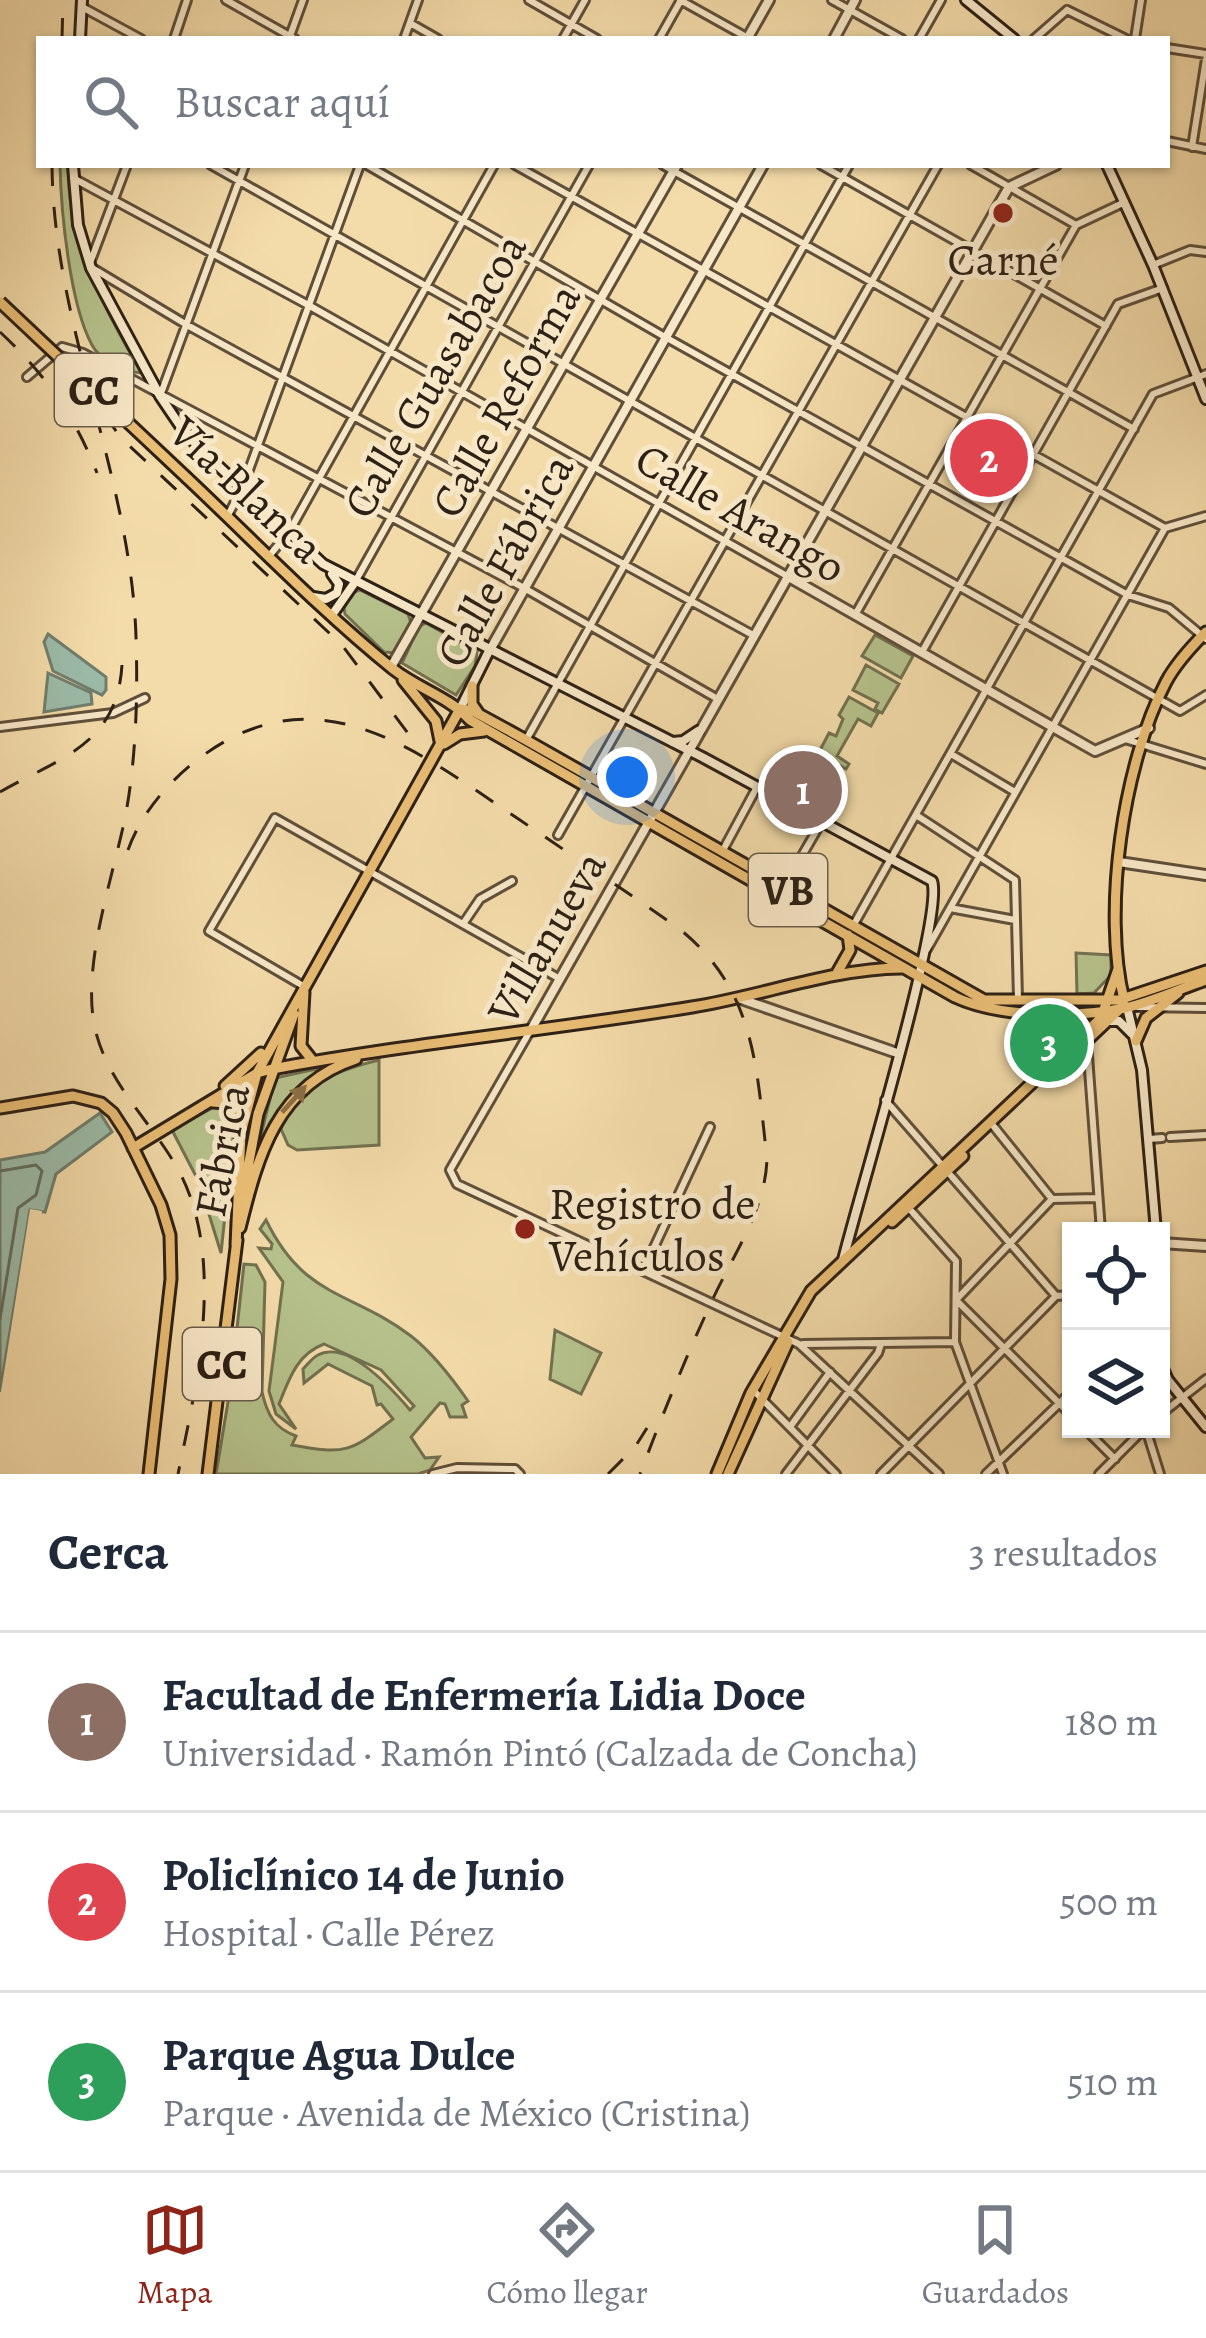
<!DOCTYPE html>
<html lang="es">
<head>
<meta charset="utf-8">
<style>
	body { margin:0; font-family:Alegreya,serif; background:#f2f2f3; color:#1f2937 }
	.controls { position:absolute; right:36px; bottom:36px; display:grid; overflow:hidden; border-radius:0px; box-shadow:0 3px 9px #0004 }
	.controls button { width:108px; height:108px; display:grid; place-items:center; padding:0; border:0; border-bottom:3px solid #e0e1e3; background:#fff; color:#1f2937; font:60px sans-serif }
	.you { position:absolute; left:627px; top:777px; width:42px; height:42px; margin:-30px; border:9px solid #fff; border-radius:50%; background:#1a73e8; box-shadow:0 0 0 18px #1a73e833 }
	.badge { display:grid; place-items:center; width:78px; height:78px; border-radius:50%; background:#8f2418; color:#fff; font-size:39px; font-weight:700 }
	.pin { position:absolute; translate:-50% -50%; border:6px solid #fff; box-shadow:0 3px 12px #0006 }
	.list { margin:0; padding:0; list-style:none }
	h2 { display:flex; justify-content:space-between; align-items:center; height:156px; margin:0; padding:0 48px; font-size:51px }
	h2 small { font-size:39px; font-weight:400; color:#747a83 }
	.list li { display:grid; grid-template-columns:78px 1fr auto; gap:36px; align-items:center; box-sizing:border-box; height:180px; padding:0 48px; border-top:3px solid #e0e1e3 }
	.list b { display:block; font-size:45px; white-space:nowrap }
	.list p { margin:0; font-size:39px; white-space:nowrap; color:#747a83 }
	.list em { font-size:39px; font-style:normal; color:#747a83 }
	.icon { flex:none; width:66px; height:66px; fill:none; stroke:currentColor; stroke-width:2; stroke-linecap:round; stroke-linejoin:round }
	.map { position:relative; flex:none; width:1206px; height:1474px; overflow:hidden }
	.search { position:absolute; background:#fff; box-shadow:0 3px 9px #0004; left:36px; right:36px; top:36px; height:132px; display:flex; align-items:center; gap:30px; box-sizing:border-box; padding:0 42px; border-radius:0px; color:#747a83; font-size:45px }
	.sheet { height:696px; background:#fff }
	nav { display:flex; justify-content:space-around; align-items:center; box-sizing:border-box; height:168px; border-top:3px solid #e0e1e3; background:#fff; font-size:33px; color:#747a83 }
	nav a { display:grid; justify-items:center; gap:6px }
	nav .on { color:#8f2418 }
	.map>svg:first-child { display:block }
	.green { fill:#b6c28c; stroke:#727150; stroke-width:3 }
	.water { fill:#9cbca9; stroke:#707e6e; stroke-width:3 }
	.pier { fill:#f4dcaa }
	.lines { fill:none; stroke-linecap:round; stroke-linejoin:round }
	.shore { stroke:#646e5f; stroke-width:3 }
	.minor-casing { stroke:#5f4f3a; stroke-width:12 }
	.tertiary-casing { stroke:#5f4f3a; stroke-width:14 }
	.secondary-casing { stroke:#2d2015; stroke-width:14 }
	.primary-casing { stroke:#2d2015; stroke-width:15 }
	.minor { stroke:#f8e8c8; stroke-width:6 }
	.tertiary { stroke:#f8e8c8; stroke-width:8 }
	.secondary { stroke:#f8e8c8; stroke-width:8 }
	.primary { stroke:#eabe75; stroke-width:9 }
	.rail { stroke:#2d2015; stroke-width:3; stroke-dasharray:21 21; stroke-linecap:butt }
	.primary-bridge-casing { stroke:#2d2015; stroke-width:15; stroke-linecap:butt }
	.primary-bridge { stroke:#eabe75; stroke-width:9 }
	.oneway { fill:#8c6f45 }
	.poi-dot { fill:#8f2418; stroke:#f8e8c8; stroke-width:4.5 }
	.labels { text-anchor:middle; stroke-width:10; stroke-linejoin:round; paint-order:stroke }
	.shield { fill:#f8e8c8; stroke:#6a5c4b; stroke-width:3 }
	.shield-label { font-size:42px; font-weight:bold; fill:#2d2015 }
	.poi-label { font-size:45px; fill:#2d2015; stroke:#f8e8c8 }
	.street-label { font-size:45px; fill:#2d2015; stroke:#f8e8c8 }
</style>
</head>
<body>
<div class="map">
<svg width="1206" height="1474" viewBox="0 0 1206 1474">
	<rect width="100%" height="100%" fill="#f4dcaa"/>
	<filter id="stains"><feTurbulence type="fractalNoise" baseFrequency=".00167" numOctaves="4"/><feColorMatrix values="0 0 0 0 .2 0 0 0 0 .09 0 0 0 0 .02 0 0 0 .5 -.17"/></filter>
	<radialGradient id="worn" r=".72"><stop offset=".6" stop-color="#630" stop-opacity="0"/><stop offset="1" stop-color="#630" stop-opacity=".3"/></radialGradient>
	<!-- green -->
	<path class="green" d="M60 165H68C68 247 103 303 141 373 124 371 100 361 92 345 70 305 61 212 60 165Z
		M360 590 408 614 411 623 396 653 384 652 345 614 344 608 351 593Z
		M426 623 477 652 475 666 456 695 402 663 419 626Z
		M875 635 913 656 901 678 862 656Z
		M866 665 899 684 882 713 875 709 878 703 853 690Z
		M849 697 878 713 871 726 858 719 837 756 849 764 846 769 818 754 829 733 836 736 843 719 839 715Z
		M1076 953 1111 955V975L1094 993 1077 994Z
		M1094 1018 1045 1065 1037 1063 1026 1021Z
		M379 1060V1145L297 1150 288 1145 281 1129C295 1085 338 1070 379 1060Z
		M325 1067C289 1092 274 1117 256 1156L275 1078Z
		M216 1106 226 1108 235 1121 221 1253 199 1182 172 1130Z
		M266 1220C304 1299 352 1291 411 1336 434 1354 452 1378 468 1401L462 1405 466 1417H450L445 1404 440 1403 411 1437 425 1458 439 1457 430 1470 418 1474H216L231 1384 244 1264 256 1265 265 1282 262 1392C267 1414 274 1428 296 1436L292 1445C346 1455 350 1452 393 1419L381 1404 377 1405 372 1386 328 1364 304 1383 303 1369C308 1364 312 1358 318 1355 348 1339 393 1390 410 1410L414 1406 381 1370 324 1344C297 1354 289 1379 279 1404L296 1429 276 1414 269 1391 283 1282 259 1248 271 1249 272 1244 260 1229Z
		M555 1330 601 1353 581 1394 550 1379Z"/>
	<!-- water -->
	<path class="water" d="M48 634 106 677V690L102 695 53 671 44 642Z
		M48 673 91 693 92 704 44 712Z
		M100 1113 112 1132 56 1174 45 1212 30 1210 0 1392V1160L45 1152Z"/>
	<!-- pier -->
	<path class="pier" d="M30 1209 42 1211 41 1217 35 1216 6 1393 0 1398Z"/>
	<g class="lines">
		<!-- shore -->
		<path class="shore" d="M0 1171 36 1165 42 1171 36 1195 18 1208 0 1319"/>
		<!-- minor casing -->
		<g class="minor-casing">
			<path id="minor" d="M226 0 295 39
				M529 0 597 39
				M680 0 750 39
				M832 0 902 39
				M82 7 141 39
				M1067 10 1126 39
				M410 23 438 39
				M290 36 303 0
				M174 39 187 0
				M404 39 418 0
				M563 39 585 0
				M659 39 681 0
				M919 39 941 0
				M1034 39 1067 10
				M1135 39 1141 0
				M1167 48 1206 54
				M1167 141 1206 149
				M1192 147 1206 59
				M211 165 1180 711 1206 695
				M367 165 665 337 1128 595 1169 608 1206 639
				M515 165 1165 528
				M663 165 1134 429
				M821 165 1106 326
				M971 165 1076 225
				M73 178 310 306 787 576
				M90 263 127 165
				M1153 265 1190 250 1206 252
				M94 269 187 325 753 635
				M27 377 62 347 83 353 524 588 716 698
				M160 396 245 165
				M228 515 242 489 360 165
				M269 556 289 532 494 165
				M355 582 589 165
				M855 615 1076 225 1125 202
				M922 652 1118 304 1163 288
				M0 727 113 713 145 698
				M1125 739 1206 764
				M526 740 849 165
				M951 754 1015 792
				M916 815 1015 880 1018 999
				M558 835 938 165
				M722 852 757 787
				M785 885 822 821
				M950 908 1015 920
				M463 924 480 899 512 881
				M853 926 1153 394 1206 374
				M927 949 1165 528 1206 516
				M305 987 209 931 275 818 560 979
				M1138 1007 1206 1008
				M530 1031 450 1170 457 1184 799 1344 939 1474
				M1087 1043 1101 1231
				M885 1100 1056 1296
				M991 1123 1052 1199
				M1170 1137 1206 1135
				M1149 1139 1162 1138
				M1052 1199 956 1300 1071 1415
				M1052 1199 1097 1198
				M906 1205 956 1261 955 1342 1003 1474
				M643 1271 710 1127
				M803 1344 955 1342
				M753 1390 836 1474
				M1161 1414 1206 1379
				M790 1427 830 1372
				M1085 1429 1115 1459
				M1146 1429 1160 1474
				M433 1474 457 1468 515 1469 520 1474
				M786 1474 878 1353 881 1344
				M881 1474 1056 1296 1071 1295
				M986 1474 1071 1392
				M1099 1474 1144 1429"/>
		</g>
		<!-- tertiary casing -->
		<g class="tertiary-casing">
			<path id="tertiary" d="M747 39 769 0
				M834 39 855 0
				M787 576 1095 751 1149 728
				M490 650 763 165
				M391 667 677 165
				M1119 862 1206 875
				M741 999 897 1053
				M532 1028 1009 187 1056 165
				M1161 1243 1206 1246"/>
		</g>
		<!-- secondary casing -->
		<g class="secondary-casing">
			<path id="secondary" d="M966 0 1014 39
				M80 39 82 0
				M73 165 78 225 91 268 160 396 185 433 214 462 323 564 702 757 932 881C945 915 857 1202 843 1260
				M1107 165 1153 265 1206 399
				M313 597 326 599 337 593 339 584 332 574
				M332 615 355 582
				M460 709 489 651
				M673 742 683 741 698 731
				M1127 1007 1142 1070 1156 1231
				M1110 1021H1119L1132 1034
				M1161 1364 1168 1380 1206 1427"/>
		</g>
		<!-- primary casing -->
		<g class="primary-casing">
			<path id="primary" d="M187 478C255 542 320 610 393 669 417 688 449 697 470 720L955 997C1000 1018 1077 1018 1125 1008 1152 1002 1179 989 1206 980
				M403 680 436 721 440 741
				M472 686V704L479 714
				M460 709 473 711 526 740 984 1000H1119L1206 971
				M444 744 460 734 484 731
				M837 973 850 950 848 935
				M304 992 301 1046 312 1060
				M1124 1000C1102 911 1123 764 1166 682 1176 663 1191 647 1206 632
				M1136 1041 1146 1018 1178 993
				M1046 1079 1121 1008
				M225 1086 261 1053
				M213 1102 226 1103 240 1121
				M0 1108 73 1096 101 1103 113 1113 126 1133 161 1205 170 1235 171 1279 149 1474
				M133 1148 257 1073 272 1069C411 1043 552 1030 692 1007 762 996 830 969 901 968
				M242 1199 258 1114 294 1014
				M892 1222 963 1156
				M240 1228C258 1155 277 1085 356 1059
				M236 1245 241 1133 257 1073 460 709
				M208 1474 237 1240
				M717 1474 751 1393 811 1291 1101 1018 1118 969
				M728 1474 788 1342"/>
		</g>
		<!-- minor -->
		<use href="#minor" class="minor"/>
		<!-- tertiary -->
		<use href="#tertiary" class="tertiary"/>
		<!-- secondary -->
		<use href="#secondary" class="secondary"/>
		<!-- primary -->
		<use href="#primary" class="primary"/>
		<!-- rail -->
		<path class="rail" d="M62 39 63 0
			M52 165C53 324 131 477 136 637 138 697 136 761 125 818 112 880 83 962 94 1024 105 1080 147 1117 175 1164 227 1251 198 1379 178 1474
			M0 332C45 374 75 416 97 473
			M104 414 121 438 342 645 419 748
			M0 792C61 757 117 745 122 665
			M128 850C141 813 170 780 201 757 319 670 418 752 517 818 570 854 624 890 677 927 756 989 756 1066 767 1158 766 1210 732 1256 711 1303 685 1359 662 1416 640 1474
			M608 1474 635 1447 647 1428"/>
		<!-- primary-bridge casing -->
		<g class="primary-bridge-casing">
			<path id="primary-bridge" d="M0 302 187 478"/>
		</g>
		<!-- primary-bridge -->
		<use href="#primary-bridge" class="primary-bridge"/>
	</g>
	<!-- one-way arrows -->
	<defs><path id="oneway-solid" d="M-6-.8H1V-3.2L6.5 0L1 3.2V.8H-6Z" transform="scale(3)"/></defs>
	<use class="oneway" href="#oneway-solid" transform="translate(294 1099) rotate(-48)"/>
	<!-- markers -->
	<g class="poi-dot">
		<circle cx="1003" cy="213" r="12"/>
		<circle cx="525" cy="1229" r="12"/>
	</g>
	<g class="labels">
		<!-- shield labels -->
		<g class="shield">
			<rect x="55" y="354" width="78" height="72" rx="9"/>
			<rect x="749" y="854" width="78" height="72" rx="9"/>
			<rect x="183" y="1328" width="78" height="72" rx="9"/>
		</g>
		<g class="shield-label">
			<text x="94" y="405">CC</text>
			<text x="788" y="905">VB</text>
			<text x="222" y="1379">CC</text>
		</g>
		<!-- poi labels -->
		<g class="poi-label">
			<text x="1003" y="275">Carné</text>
			<text x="549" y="1219" text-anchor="start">Registro de<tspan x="549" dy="52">Vehículos</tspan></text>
		</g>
		<!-- street labels -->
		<g class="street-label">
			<text transform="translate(434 375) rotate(-60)" y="16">Calle Guasabacoa</text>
			<text transform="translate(505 400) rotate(-61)" y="16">Calle Reforma</text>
			<text transform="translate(247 489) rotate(43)" y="16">Vía Blanca</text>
			<text transform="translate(741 512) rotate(30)" y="16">Calle Arango</text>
			<text transform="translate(504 560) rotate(-61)" y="16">Calle Fábrica</text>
			<text transform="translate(546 937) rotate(-60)" y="16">Villanueva</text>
			<text transform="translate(221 1150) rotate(-79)" y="16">Fábrica</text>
		</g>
	</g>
	<rect width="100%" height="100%" filter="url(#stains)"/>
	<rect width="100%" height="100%" fill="url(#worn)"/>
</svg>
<div class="controls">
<button><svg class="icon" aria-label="locate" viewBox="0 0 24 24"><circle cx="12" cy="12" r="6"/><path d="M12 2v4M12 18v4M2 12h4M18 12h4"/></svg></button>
<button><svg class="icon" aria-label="layers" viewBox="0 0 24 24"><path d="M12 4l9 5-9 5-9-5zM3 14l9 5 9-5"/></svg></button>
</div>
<div class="you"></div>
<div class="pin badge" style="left:803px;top:790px;background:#8d6e63">1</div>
<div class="pin badge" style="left:989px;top:458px;background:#e0444e">2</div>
<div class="pin badge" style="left:1049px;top:1043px;background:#2e9e5b">3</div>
<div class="search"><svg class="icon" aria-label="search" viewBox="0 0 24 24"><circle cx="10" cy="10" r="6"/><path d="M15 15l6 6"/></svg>Buscar aquí</div>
</div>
<section class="sheet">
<h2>Cerca<small>3 resultados</small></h2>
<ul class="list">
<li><span class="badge" style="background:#8d6e63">1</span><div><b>Facultad de Enfermería Lidia Doce</b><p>Universidad · Ramón Pintó (Calzada de Concha)</p></div><em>180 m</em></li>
<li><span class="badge" style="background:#e0444e">2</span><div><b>Policlínico 14 de Junio</b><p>Hospital · Calle Pérez</p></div><em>500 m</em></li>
<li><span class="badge" style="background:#2e9e5b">3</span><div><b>Parque Agua Dulce</b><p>Parque · Avenida de México (Cristina)</p></div><em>510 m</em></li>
</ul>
</section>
<nav>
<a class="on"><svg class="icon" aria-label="map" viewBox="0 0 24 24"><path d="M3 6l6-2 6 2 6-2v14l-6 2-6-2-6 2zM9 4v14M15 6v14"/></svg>Mapa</a>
<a><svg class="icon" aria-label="directions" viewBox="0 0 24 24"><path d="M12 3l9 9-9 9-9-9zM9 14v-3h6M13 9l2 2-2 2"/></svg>Cómo llegar</a>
<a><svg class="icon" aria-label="saved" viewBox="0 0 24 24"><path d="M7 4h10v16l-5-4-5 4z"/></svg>Guardados</a>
</nav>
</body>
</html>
